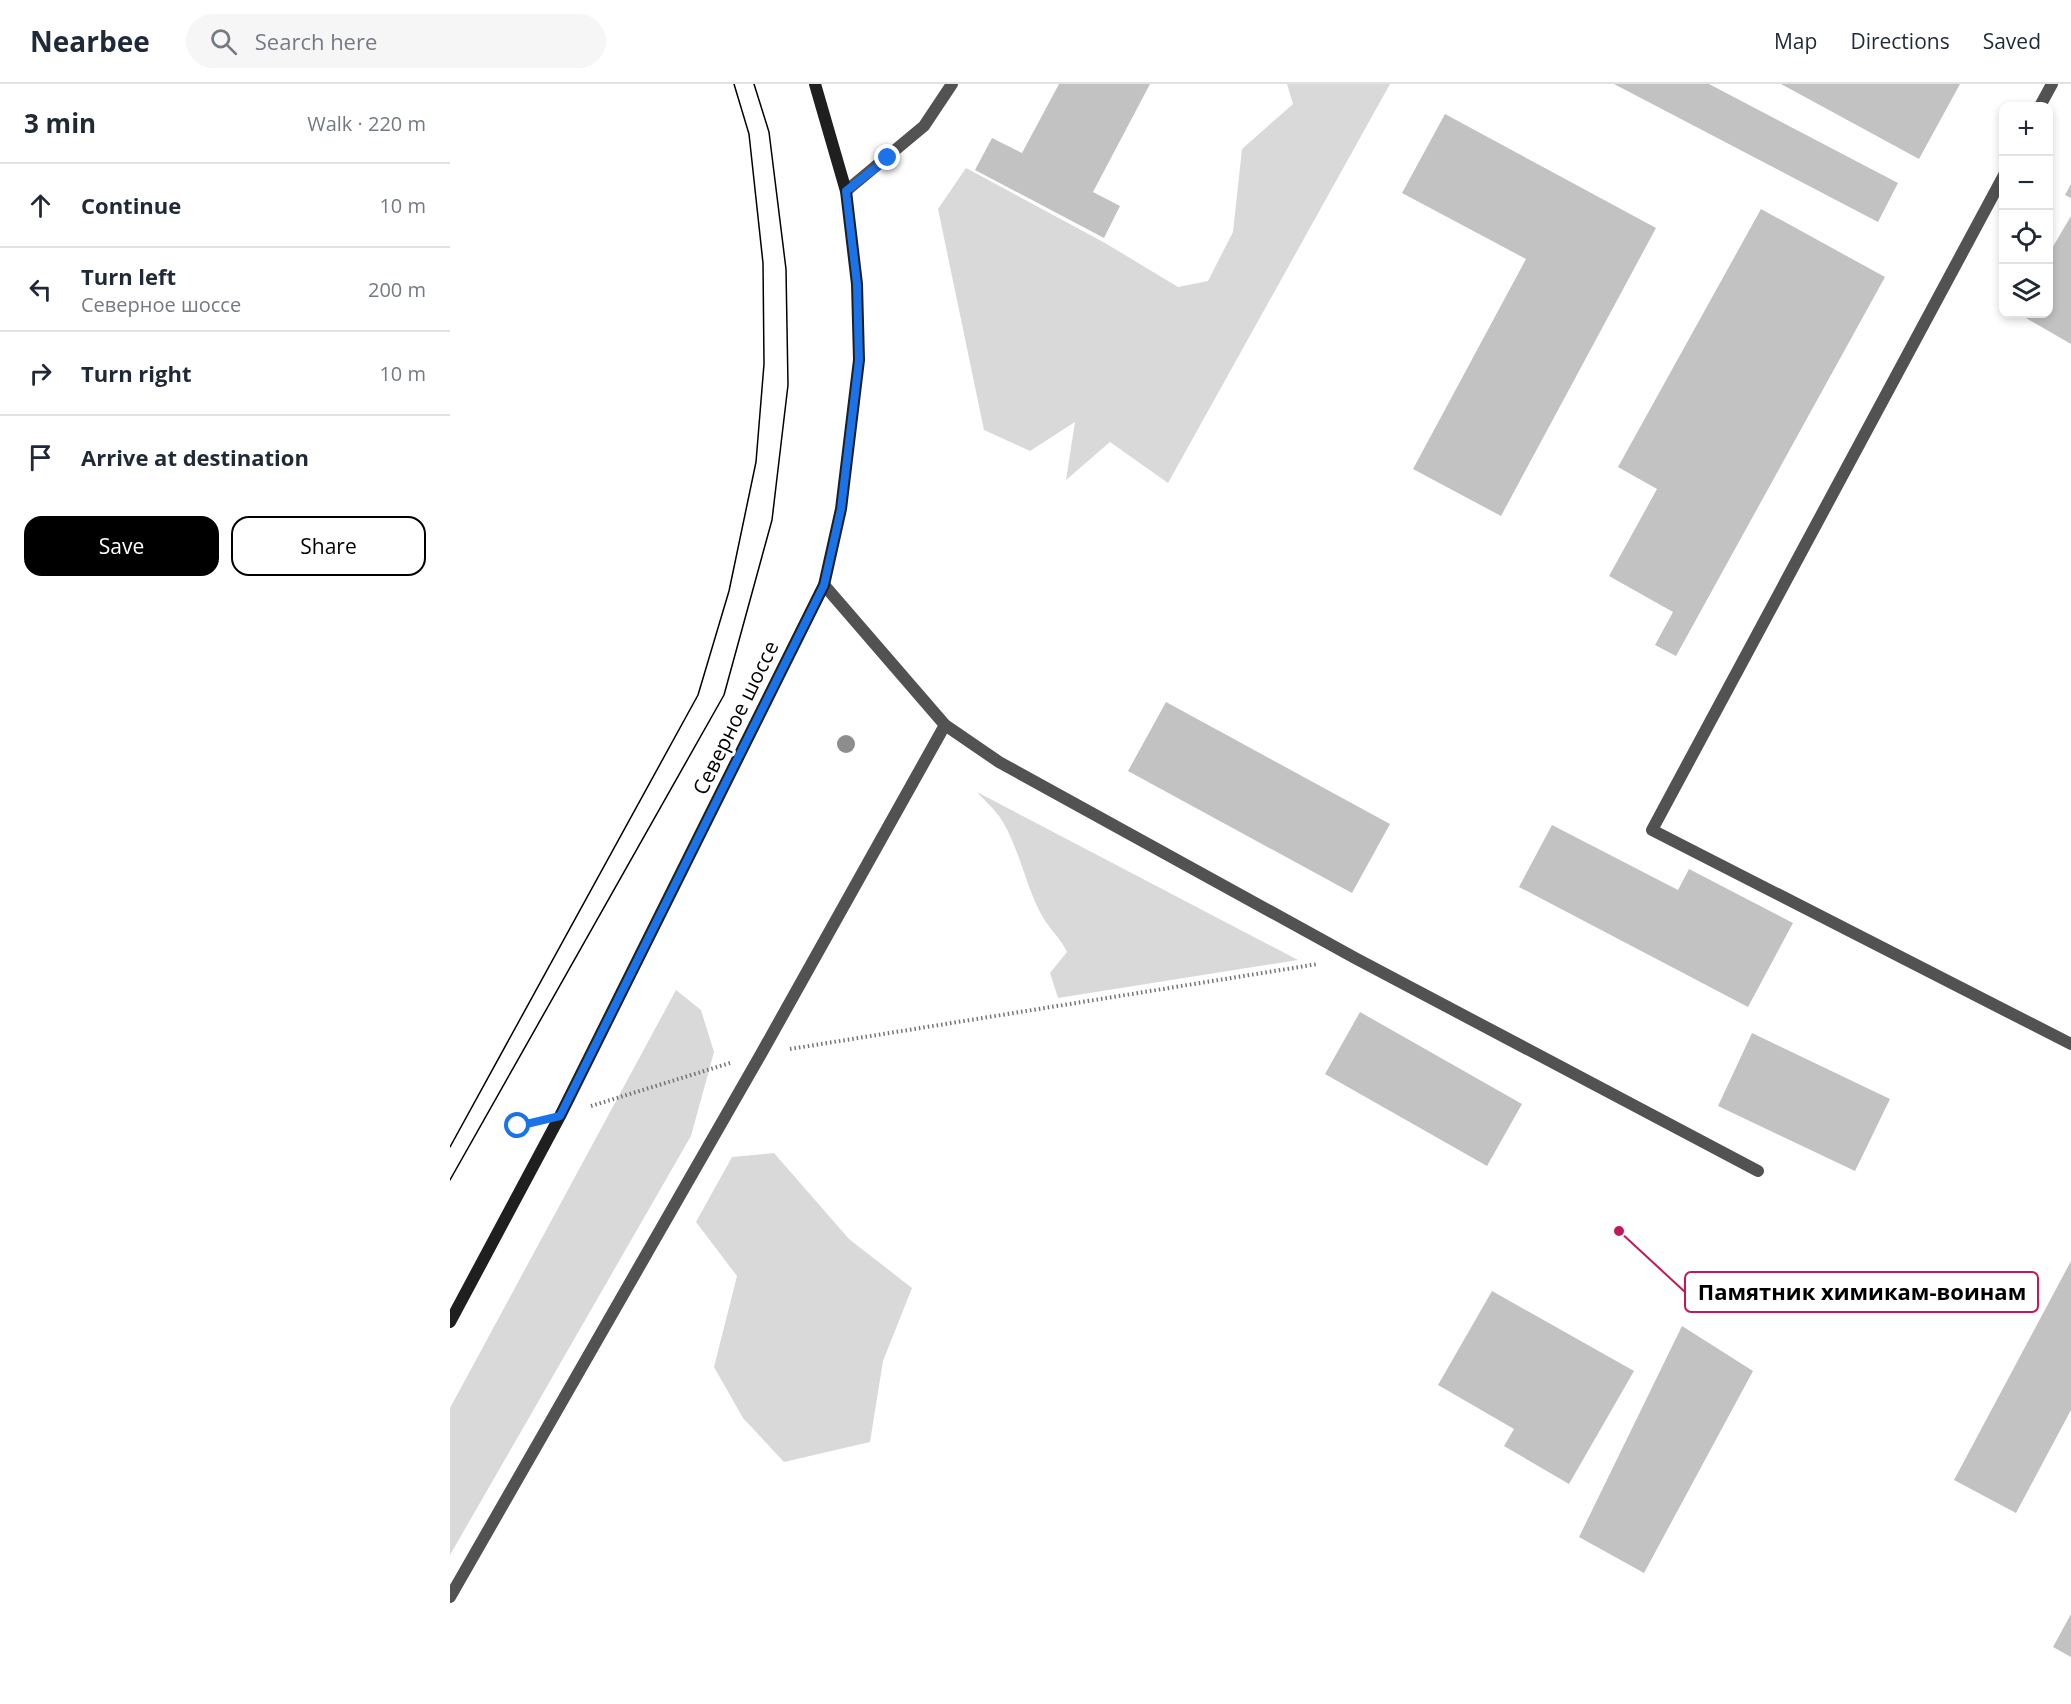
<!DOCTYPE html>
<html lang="en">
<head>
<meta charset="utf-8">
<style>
	body { margin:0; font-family:"Open Sans",sans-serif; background:#f6f6f7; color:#1f2937 }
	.controls { position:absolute; right:18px; top:18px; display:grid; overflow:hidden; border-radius:12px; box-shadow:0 3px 9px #0003 }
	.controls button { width:54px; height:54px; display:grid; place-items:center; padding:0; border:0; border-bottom:2px solid #e0e1e3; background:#fff; color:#1f2937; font:30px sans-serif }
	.stop { position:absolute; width:18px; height:18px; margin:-14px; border:4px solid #1a73e8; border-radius:50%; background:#fff }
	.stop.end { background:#1a73e8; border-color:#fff; box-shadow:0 2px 6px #0008 }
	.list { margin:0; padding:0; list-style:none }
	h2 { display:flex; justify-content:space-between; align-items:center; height:78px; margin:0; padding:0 24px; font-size:26px }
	h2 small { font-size:20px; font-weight:400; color:#747a83 }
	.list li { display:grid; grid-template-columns:39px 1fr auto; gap:18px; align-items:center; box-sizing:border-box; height:84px; padding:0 24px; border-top:2px solid #e0e1e3 }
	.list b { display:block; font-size:22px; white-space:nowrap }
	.list p { margin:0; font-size:20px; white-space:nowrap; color:#747a83 }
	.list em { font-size:20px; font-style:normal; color:#747a83 }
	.actions { display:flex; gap:12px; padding:18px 24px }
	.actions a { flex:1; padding:14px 0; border:2px solid #000; border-radius:18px; text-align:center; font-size:21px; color:#000 }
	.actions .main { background:#000; color:#fff }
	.icon { flex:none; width:33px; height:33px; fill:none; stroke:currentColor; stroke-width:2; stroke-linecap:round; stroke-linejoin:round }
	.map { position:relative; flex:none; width:1621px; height:1620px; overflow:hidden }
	header { display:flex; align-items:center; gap:36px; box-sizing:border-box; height:84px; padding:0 30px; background:#fff; border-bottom:2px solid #e0e1e3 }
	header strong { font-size:28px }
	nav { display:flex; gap:33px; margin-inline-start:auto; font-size:21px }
	.search { width:420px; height:54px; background:#f6f6f7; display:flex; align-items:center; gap:15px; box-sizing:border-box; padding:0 21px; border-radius:33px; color:#747a83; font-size:22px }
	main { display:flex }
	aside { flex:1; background:#fff }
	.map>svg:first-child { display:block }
	.green { fill:#d9d9d9 }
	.building { fill:#c2c2c2 }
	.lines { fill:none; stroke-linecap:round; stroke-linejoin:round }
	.path { stroke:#747474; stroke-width:4; stroke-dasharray:1.5 3; stroke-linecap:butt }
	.lane { stroke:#525252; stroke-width:12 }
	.street { stroke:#525252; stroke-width:12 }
	.secondary { stroke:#1f1f1f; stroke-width:12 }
	.tram { stroke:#000; stroke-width:1.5 }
	.tree { fill:#8d8d8d }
	.route { stroke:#1a73e8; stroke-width:8 }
	.labels { text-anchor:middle; stroke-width:6; stroke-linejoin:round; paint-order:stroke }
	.street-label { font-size:21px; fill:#000; stroke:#fff }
	.leader { fill:none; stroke:#c2185b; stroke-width:2 }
	.callout-dot { fill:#c2185b; stroke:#fff; stroke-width:2 }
	.callout { fill:#fff; stroke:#c2185b; stroke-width:2 }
	.callout-label { font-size:22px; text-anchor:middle; font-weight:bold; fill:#000 }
</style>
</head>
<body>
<header>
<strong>Nearbee</strong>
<div class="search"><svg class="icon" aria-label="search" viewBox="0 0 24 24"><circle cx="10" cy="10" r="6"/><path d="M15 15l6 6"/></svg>Search here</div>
<nav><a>Map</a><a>Directions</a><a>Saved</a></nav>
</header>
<main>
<aside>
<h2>3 min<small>Walk · 220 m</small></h2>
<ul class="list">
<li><svg class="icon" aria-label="ahead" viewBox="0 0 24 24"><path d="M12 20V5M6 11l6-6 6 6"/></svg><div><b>Continue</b></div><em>10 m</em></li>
<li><svg class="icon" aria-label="left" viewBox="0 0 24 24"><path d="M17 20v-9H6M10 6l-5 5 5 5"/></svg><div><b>Turn left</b><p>Северное шоссе</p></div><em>200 m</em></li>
<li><svg class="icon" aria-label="right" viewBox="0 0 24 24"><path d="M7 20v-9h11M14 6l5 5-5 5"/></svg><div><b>Turn right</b></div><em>10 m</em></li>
<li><svg class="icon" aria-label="arrive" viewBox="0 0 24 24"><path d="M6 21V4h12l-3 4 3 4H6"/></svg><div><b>Arrive at destination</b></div></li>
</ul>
<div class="actions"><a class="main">Save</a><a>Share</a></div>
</aside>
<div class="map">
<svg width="1621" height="1620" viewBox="0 0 1621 1620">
	<rect width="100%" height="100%" fill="#fff"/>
	<!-- green -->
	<path class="green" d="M837 0H940L718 399 660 358 616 396 625 338 580 367 534 346 488 125 516 84 655 159 728 203 758 197 783 148 792 65 843 20Z
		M527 708 848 876 608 914 600 889 617 868C610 853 596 842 589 826 574 796 568 760 549 732 543 724 534 716 527 708Z
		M226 906 251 926 264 968 241 1052 0 1471V1324Z
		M324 1069 399 1155 462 1204 433 1277 420 1358 334 1378 293 1334 264 1283 287 1192 246 1138 282 1073Z"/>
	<!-- building -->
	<path class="building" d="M609 0H700L643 108 670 122 654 154 525 86 542 54 572 69Z
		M1164 0H1259L1448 99 1428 138Z
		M1331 0H1510L1469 75Z
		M995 30 1206 144 1051 432 963 385 1076 175 952 109Z
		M1621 100V114L1615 111Z
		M1311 125 1435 193 1226 572 1205 561 1223 528 1159 492 1207 405 1168 383Z
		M1621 132V260L1569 230H1598V171Z
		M716 618 940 740 902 809 678 687Z
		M1102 741 1228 806 1239 785 1343 839 1298 923 1069 803Z
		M910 928 1072 1020 1037 1082 875 990Z
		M1302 949 1440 1015 1405 1087 1268 1022Z
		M1621 1177V1326L1566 1429 1504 1396Z
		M1042 1207 1184 1287 1119 1400 1054 1362 1064 1345 988 1301Z
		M1232 1242 1303 1287 1194 1489 1129 1453Z
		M1621 1530V1573L1603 1563Z"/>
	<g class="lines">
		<!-- path -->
		<path class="path" d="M340 965 868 880
			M141 1022 280 979
			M68 1042 82 1039"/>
		<!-- lane -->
		<path class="lane" d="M1590 22 1602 0
			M1554 91 1202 746 1621 960
			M396 107 474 42 502 0
			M0 1513 311 970 495 641"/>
		<!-- street -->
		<path class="street" d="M374 501 495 641 549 678 905 874 1308 1087"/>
		<!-- secondary -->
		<path class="secondary" d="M0 1238 110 1032 374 501 391 425 409 276 407 200 396 107 365 0"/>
		<!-- tram -->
		<path class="tram" d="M0 1063 248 611 279 507 306 378 314 280 313 179 299 50 284 0
			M0 1096 274 611 322 436 338 301 336 185 319 48 304 0"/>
	</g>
	<!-- trees -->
	<circle class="tree" cx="396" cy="660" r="9"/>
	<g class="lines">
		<!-- route -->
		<path class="route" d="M68 1042 110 1032 374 501 391 425 409 276 407 200 396 107 438 74"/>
	</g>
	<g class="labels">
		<!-- street labels -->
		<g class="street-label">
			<text transform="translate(286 634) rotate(-64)" y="7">Северное шоссе</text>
		</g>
	</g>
	<!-- callouts -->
	<path class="leader" d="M1169 1147L1235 1208"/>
	<circle class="callout-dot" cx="1169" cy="1147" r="6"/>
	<rect class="callout" x="1235" y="1188" width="353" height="40" rx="6"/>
	<g class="callout-label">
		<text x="1412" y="1216">Памятник химикам-воинам</text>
	</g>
</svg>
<div class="controls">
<button>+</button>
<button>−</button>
<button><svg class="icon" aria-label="locate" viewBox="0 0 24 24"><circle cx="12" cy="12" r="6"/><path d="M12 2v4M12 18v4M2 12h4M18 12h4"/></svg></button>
<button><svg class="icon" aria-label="layers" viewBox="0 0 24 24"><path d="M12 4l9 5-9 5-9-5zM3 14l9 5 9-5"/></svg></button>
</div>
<div class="stop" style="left:68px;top:1042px"></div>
<div class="stop end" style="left:438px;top:74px"></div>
</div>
</main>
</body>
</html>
